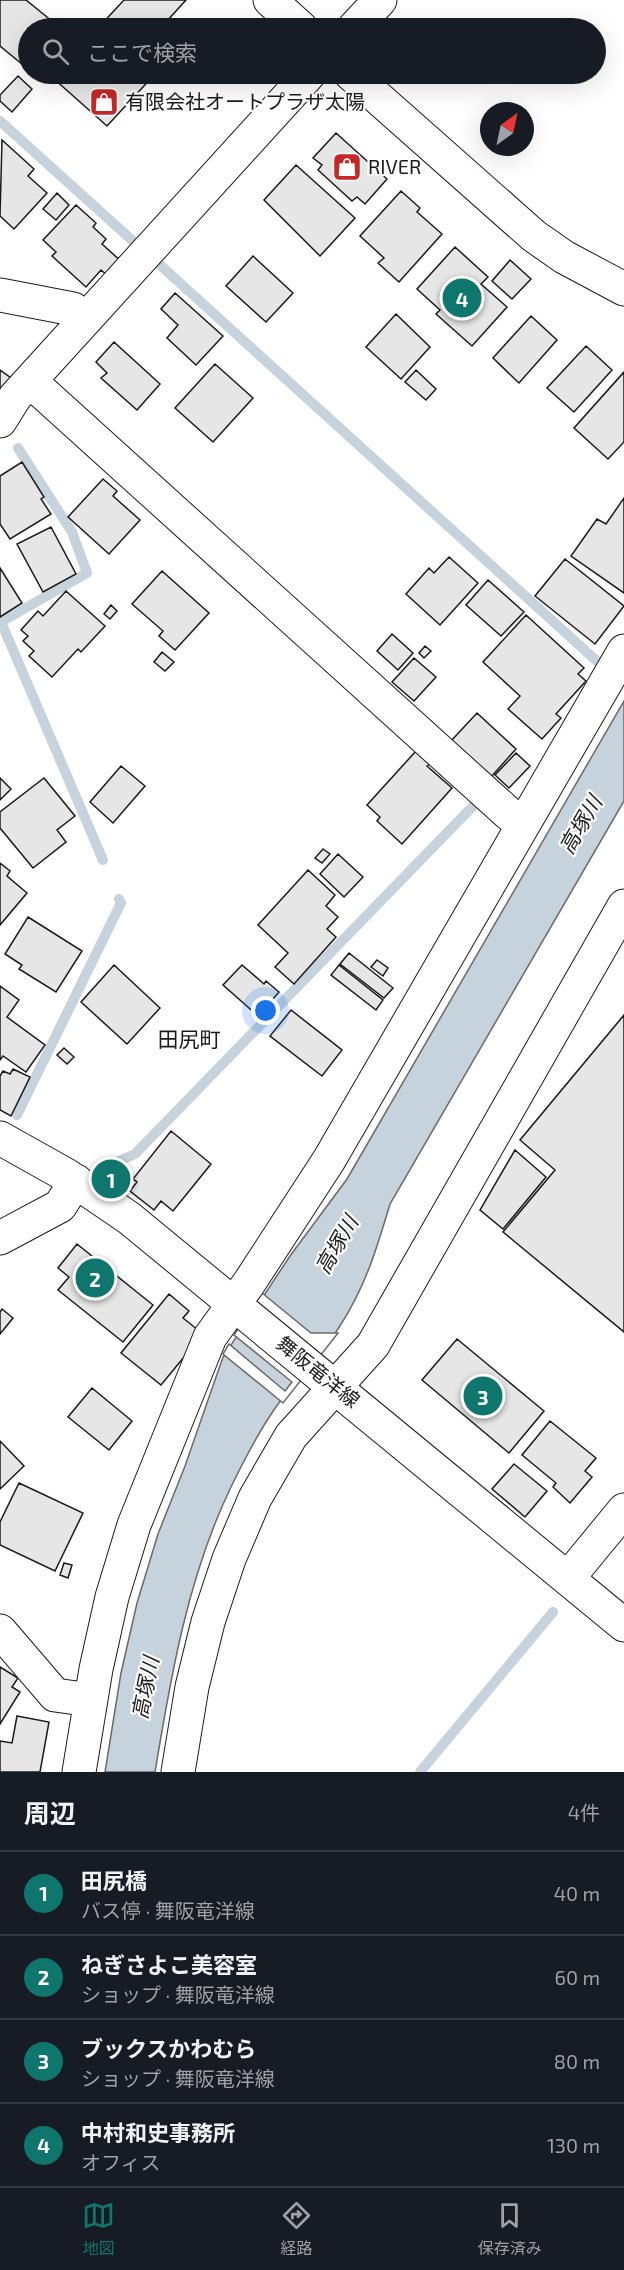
<!DOCTYPE html>
<html lang="ja">
<head>
<meta charset="utf-8">
<style>
	body { margin:0; font-family:"Exo 2","Noto Sans JP",sans-serif; background:#242831; color:#f1f3f6 }
	.compass { position:absolute; left:480px; top:102px; width:54px; height:54px; border-radius:50%; background:#171b24; box-shadow:0 6px 24px #0002; rotate:33deg }
	.you { position:absolute; left:266px; top:1011px; width:21px; height:21px; margin:-15px; border:4px solid #fff; border-radius:50%; background:#1a73e8; box-shadow:0 0 0 9px #1a73e833 }
	.badge { display:grid; place-items:center; width:39px; height:39px; border-radius:50%; background:#0f766e; color:#fff; font-size:20px; font-weight:700 }
	.pin { position:absolute; translate:-50% -50%; border:3px solid #fff; box-shadow:0 2px 6px #0006 }
	.list { margin:0; padding:0; list-style:none }
	h2 { display:flex; justify-content:space-between; align-items:center; height:78px; margin:0; padding:0 24px; font-size:26px }
	h2 small { font-size:20px; font-weight:400; color:#9ea1a6 }
	.list li { display:grid; grid-template-columns:39px 1fr auto; gap:18px; align-items:center; box-sizing:border-box; height:84px; padding:0 24px; border-top:2px solid #363941 }
	.list b { display:block; font-size:22px; white-space:nowrap }
	.list p { margin:0; font-size:20px; white-space:nowrap; color:#9ea1a6 }
	.list em { font-size:20px; font-style:normal; color:#9ea1a6 }
	.icon { flex:none; width:33px; height:33px; fill:none; stroke:currentColor; stroke-width:2; stroke-linecap:round; stroke-linejoin:round }
	.map { position:relative; flex:none; width:624px; height:1772px; overflow:hidden }
	.search { position:absolute; background:#171b24; box-shadow:0 6px 24px #0002; left:18px; right:18px; top:18px; height:66px; display:flex; align-items:center; gap:15px; box-sizing:border-box; padding:0 21px; border-radius:33px; color:#9ea1a6; font-size:22px }
	.sheet { height:414px; background:#171b24 }
	nav { display:flex; justify-content:space-around; align-items:center; box-sizing:border-box; height:84px; border-top:2px solid #363941; background:#171b24; font-size:16px; color:#9ea1a6 }
	nav a { display:grid; justify-items:center; gap:3px }
	nav .on { color:#0f766e }
	.map>svg:first-child { display:block }
	.water { fill:#c6d2dc; stroke:#6a6a6a; stroke-width:1.5 }
	.pier { fill:#fff; stroke:#6a6a6a; stroke-width:1.5 }
	.lines { fill:none; stroke-linecap:round; stroke-linejoin:round }
	.stream { stroke:#c6d2dc; stroke-width:10 }
	.building { fill:#e6e6e6; stroke:#1a1a1a; stroke-width:1.5 }
	.minor-casing { stroke:#1a1a1a; stroke-width:35 }
	.major-casing { stroke:#1a1a1a; stroke-width:35 }
	.minor { stroke:#fff; stroke-width:33 }
	.major { stroke:#fff; stroke-width:33 }
	.labels { text-anchor:middle; stroke-width:4.5; stroke-linejoin:round; paint-order:stroke }
	.poi-label { font-size:20px; fill:#1a1a1a; stroke:#fff; text-anchor:start }
	.street-label { font-size:20px; fill:#1a1a1a; stroke:#fff }
	.water-label { font-size:21px; font-style:italic; fill:#1a1a1a; stroke:#fff }
	.neighbourhood-label { font-size:21px; fill:#1a1a1a; stroke:#fff }
</style>
</head>
<body>
<div class="map">
<svg width="624" height="1772" viewBox="0 0 624 1772">
	<rect width="100%" height="100%" fill="#fff"/>
	<!-- water -->
	<path class="water" d="M624 701V801L390 1204C376 1251 365 1288 338 1329 322 1354 299 1376 281 1400 263 1424 244 1460 231 1487 188 1576 171 1675 155 1772H105L121 1673 137 1603 158 1534 185 1466 223 1357 290 1256 347 1179Z"/>
	<!-- pier -->
	<path class="pier" d="M262 1293 311 1333H338L283 1403 223 1354 229 1344 285 1391 292 1382 234 1335Z"/>
	<g class="lines">
		<!-- stream -->
		<path class="stream" d="M0 121 134 242
			M159 264 600 664
			M18 448 72 532 87 573 1 622 103 860
			M17 1115 121 903 119 899
			M104 1167 135 1154 474 805
			M420 1772 553 1612"/>
	</g>
	<!-- building -->
	<path class="building" d="M0 0H26L58 26 56 28H28V69L0 46Z
		M124 0H186L167 21 175 28H98Z
		M242 20 251 28H234Z
		M57 74H155L107 126 53 78Z
		M18 76 32 89 12 112 0 101V95Z
		M336 133 387 179 365 204 357 197 352 201 318 170 322 165 313 158Z
		M2 140 34 169 28 176 47 193 14 229 0 216Z
		M296 165 355 218 320 256 264 200Z
		M401 191 420 208 417 212 442 234 399 282 378 263 384 258 360 236Z
		M57 193 69 205 56 220 43 209Z
		M76 205 96 223 93 227 106 239 102 244 124 264 110 278 101 270 86 287 52 256 56 252 43 240Z
		M455 247 488 277 481 284 507 307 472 346 436 314 440 310 417 289Z
		M253 256 293 293 266 322 226 286Z
		M510 260 531 279 512 299 492 281Z
		M175 293 223 336 196 365 167 338 178 325 161 309Z
		M396 314 430 347 401 379 366 347Z
		M531 316 557 340 519 383 493 358Z
		M114 342 160 384 137 410 101 378 107 373 96 362Z
		M586 346 612 370 574 412 547 388Z
		M215 364 253 398 213 442 175 408Z
		M0 370 14 380 0 391Z
		M416 370 436 389 426 400 405 382Z
		M624 372V442L608 459 574 428Z
		M22 462 44 497 41 499 51 514 10 539 0 524V476Z
		M103 479 117 491 113 496 140 520 109 554 68 517Z
		M624 498V593L571 556 597 519 606 524Z
		M51 527 76 574 43 592 17 544Z
		M449 557 478 583 440 625 406 594 429 568 434 573Z
		M565 559 624 606 595 644 535 596Z
		M0 568 22 603 0 617Z
		M162 571 209 613 175 650 159 636 163 631 132 604Z
		M488 580 524 612 501 636 466 605Z
		M66 591 105 626 81 652 78 649 52 677 29 656 34 651 23 641 28 636 21 630 38 611 43 616Z
		M111 605 117 611 110 619 104 614Z
		M526 615 584 668 578 674 586 681 556 714 561 718 542 739 508 709 520 696 483 662Z
		M392 634 413 653 398 670 377 651Z
		M425 646 431 651 424 658 419 653Z
		M162 652 174 662 165 671 154 662Z
		M414 658 436 677 414 701 392 682Z
		M477 713 516 749 491 777 451 741Z
		M416 751 430 764 427 766 452 788 402 844 377 821 380 817 367 805Z
		M516 753 530 766 509 788 495 775Z
		M121 766 145 786 113 823 90 802Z
		M0 778 11 789 0 800Z
		M44 778 75 816 57 830 66 842 33 868 0 828V812Z
		M323 849 330 854 322 863 315 858Z
		M338 854 363 877 344 897 320 874Z
		M0 863 10 871 7 876 27 893 0 925Z
		M308 870 335 895 326 906 338 917 327 929 336 937 294 984 275 967 288 953 258 925Z
		M28 917 82 951 56 992 19 969 22 965 5 954Z
		M349 953 393 988 384 998 340 964Z
		M377 960 388 968 383 976 371 967Z
		M114 965 160 1008 127 1044 81 1002Z
		M242 965 264 984 266 981 279 992 258 1016 223 985Z
		M339 965 383 1000 376 1010 331 975Z
		M0 986 19 1000 7 1017 45 1045 26 1072 3 1056 0 1060Z
		M291 1010 342 1050 322 1076 270 1036Z
		M624 1015V1332L503 1232 555 1170 520 1140Z
		M64 1048 74 1057 67 1064 57 1055Z
		M13 1069 30 1077 11 1116 0 1110V1076L3 1071 10 1074Z
		M171 1131 211 1164 173 1211 161 1201 154 1210 130 1191 137 1182 133 1179Z
		M515 1150 546 1177 503 1229 480 1210Z
		M77 1244 153 1305 123 1342 58 1290 69 1277 58 1268Z
		M169 1294 189 1311 183 1318 203 1334 161 1385 121 1353Z
		M2 1309 13 1318 0 1334V1312Z
		M457 1339 544 1411 509 1453 422 1380Z
		M92 1388 132 1421 109 1450 68 1417Z
		M550 1421 596 1458 585 1471 592 1477 570 1503 553 1487 556 1483 522 1455Z
		M0 1441 24 1466 0 1489Z
		M514 1464 547 1491 525 1517 492 1489Z
		M19 1483 83 1513 55 1571 0 1545V1522Z
		M64 1563 72 1565 68 1578 60 1575Z
		M0 1667 18 1678 12 1687 20 1692 0 1724Z
		M17 1716 49 1722 40 1772H0V1741L12 1743Z"/>
	<g class="lines">
		<!-- minor casing -->
		<g class="minor-casing">
			<path id="minor" d="M270 0 301 28
				M354 28 380 0
				M351 74 534 236 564 257 624 289
				M0 295 73 309 85 320
				M30 381 509 814 524 823
				M0 421 15 397 309 74
				M0 1238 60 1206 76 1181
				M568 1578 624 1510
				M0 1631 55 1695 91 1700
				M79 1772 96 1669 112 1597 134 1525 210 1337 249 1283 329 1160 624 651
				M178 1772 192 1687 208 1622 229 1559 255 1498 291 1436 373 1345 624 906"/>
		</g>
		<!-- major casing -->
		<g class="major-casing">
			<path id="major" d="M0 1138 66 1175 129 1218 624 1625"/>
		</g>
		<!-- minor -->
		<use href="#minor" class="minor"/>
		<!-- major -->
		<use href="#major" class="major"/>
	</g>
	<!-- icons -->
	<defs>
		<g id="shop-square" transform="scale(1.5)"><rect x="-9" y="-9" width="18" height="18" rx="4" fill="#c62828" stroke="#fff"/><path d="M-5-2.5h2.3a2.7 3.5 0 0 1 5.4 0H5L5.5 6h-11ZM-1.5-2.5h3a1.5 2.3 0 0 0-3 0Z" fill="#fff"/></g>
	</defs>
	<g fill-rule="evenodd">
		<use href="#shop-square" x="104" y="102"/>
		<use href="#shop-square" x="347" y="167"/>
	</g>
	<g class="labels">
		<!-- poi labels -->
		<g class="poi-label">
			<text x="125" y="109">有限会社オートプラザ太陽</text>
			<text x="368" y="174">RIVER</text>
		</g>
		<!-- street labels -->
		<g class="street-label">
			<text transform="translate(318 1372) rotate(39)" y="7">舞阪竜洋線</text>
		</g>
		<!-- water labels -->
		<g class="water-label">
			<text transform="translate(581 825) rotate(-60)" y="7">高塚川</text>
			<text transform="translate(337 1245) rotate(-60)" y="7">高塚川</text>
			<text transform="translate(146 1688) rotate(-79)" y="7">高塚川</text>
		</g>
		<!-- neighbourhood labels -->
		<g class="neighbourhood-label">
			<text x="189" y="1047">田尻町</text>
		</g>
	</g>
</svg>
<svg class="compass" viewBox="-18 -18 36 36"><path d="M0-13l5 13h-10z" fill="#e53935"/><path d="M0 13l5-13h-10z" fill="#9ea1a6"/></svg>
<div class="you"></div>
<div class="pin badge" style="left:111px;top:1179px">1</div>
<div class="pin badge" style="left:95px;top:1278px">2</div>
<div class="pin badge" style="left:483px;top:1396px">3</div>
<div class="pin badge" style="left:462px;top:298px">4</div>
<div class="search"><svg class="icon" aria-label="search" viewBox="0 0 24 24"><circle cx="10" cy="10" r="6"/><path d="M15 15l6 6"/></svg>ここで検索</div>
</div>
<section class="sheet">
<h2>周辺<small>4件</small></h2>
<ul class="list">
<li><span class="badge">1</span><div><b>田尻橋</b><p>バス停 · 舞阪竜洋線</p></div><em>40 m</em></li>
<li><span class="badge">2</span><div><b>ねぎさよこ美容室</b><p>ショップ · 舞阪竜洋線</p></div><em>60 m</em></li>
<li><span class="badge">3</span><div><b>ブックスかわむら</b><p>ショップ · 舞阪竜洋線</p></div><em>80 m</em></li>
<li><span class="badge">4</span><div><b>中村和史事務所</b><p>オフィス</p></div><em>130 m</em></li>
</ul>
</section>
<nav>
<a class="on"><svg class="icon" aria-label="map" viewBox="0 0 24 24"><path d="M3 6l6-2 6 2 6-2v14l-6 2-6-2-6 2zM9 4v14M15 6v14"/></svg>地図</a>
<a><svg class="icon" aria-label="directions" viewBox="0 0 24 24"><path d="M12 3l9 9-9 9-9-9zM9 14v-3h6M13 9l2 2-2 2"/></svg>経路</a>
<a><svg class="icon" aria-label="saved" viewBox="0 0 24 24"><path d="M7 4h10v16l-5-4-5 4z"/></svg>保存済み</a>
</nav>
</body>
</html>
